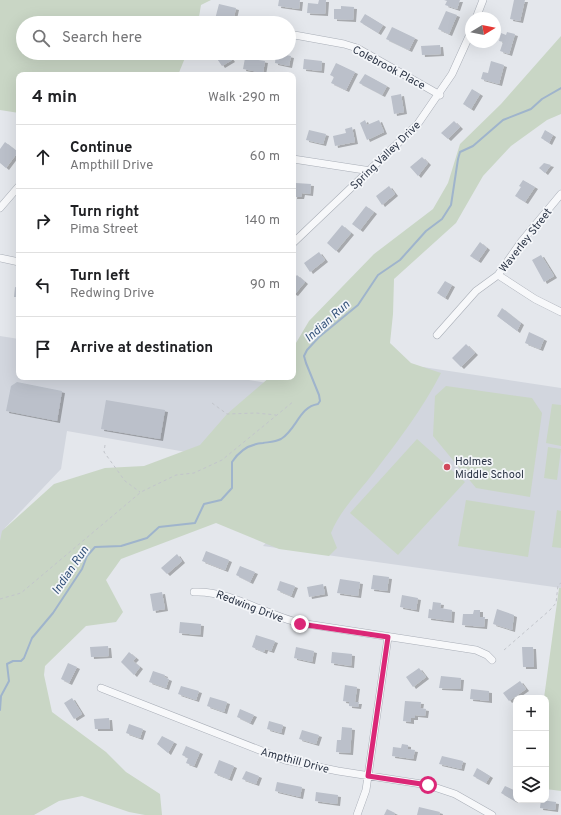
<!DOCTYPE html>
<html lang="en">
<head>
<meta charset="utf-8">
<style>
	body { margin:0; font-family:Overpass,sans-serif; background:#f2f2f2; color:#202124 }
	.controls { position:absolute; right:12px; bottom:12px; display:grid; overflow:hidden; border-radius:8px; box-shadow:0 4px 16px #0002 }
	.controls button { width:36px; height:36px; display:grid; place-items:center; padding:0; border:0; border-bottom:1px solid #e0e0e0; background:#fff; color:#202124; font:20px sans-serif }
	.compass { position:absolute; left:465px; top:12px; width:36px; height:36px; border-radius:50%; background:#fff; box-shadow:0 4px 16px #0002; rotate:80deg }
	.stop { position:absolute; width:12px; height:12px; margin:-9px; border:3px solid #db2777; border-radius:50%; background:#fff }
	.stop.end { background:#db2777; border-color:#fff; box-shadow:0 1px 4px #0008 }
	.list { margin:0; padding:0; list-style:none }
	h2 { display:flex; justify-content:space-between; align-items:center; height:52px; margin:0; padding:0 16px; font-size:17px }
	h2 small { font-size:13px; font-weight:400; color:#757577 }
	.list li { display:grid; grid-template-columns:26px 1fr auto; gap:12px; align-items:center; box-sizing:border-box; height:64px; padding:0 16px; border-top:1px solid #e0e0e0 }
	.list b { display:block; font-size:15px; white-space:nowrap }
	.list p { margin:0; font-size:13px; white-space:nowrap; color:#757577 }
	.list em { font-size:13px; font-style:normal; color:#757577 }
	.icon { flex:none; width:22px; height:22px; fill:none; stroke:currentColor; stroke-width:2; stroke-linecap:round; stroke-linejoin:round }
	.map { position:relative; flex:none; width:561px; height:815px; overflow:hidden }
	.search { position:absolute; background:#fff; box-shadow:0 4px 16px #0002; left:16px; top:16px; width:280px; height:44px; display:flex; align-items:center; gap:10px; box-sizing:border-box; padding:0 14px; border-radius:22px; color:#757577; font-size:15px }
	.panel { position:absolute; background:#fff; box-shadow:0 4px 16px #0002; left:16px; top:72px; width:280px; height:308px; border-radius:8px }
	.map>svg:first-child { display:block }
	.built { fill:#d2d6de }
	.green { fill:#c9d6c5 }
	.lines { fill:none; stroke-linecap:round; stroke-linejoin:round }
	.stream { stroke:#9fb4cc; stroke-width:2 }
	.building { fill:#bbc0ca; filter:url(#shadow) }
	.street-casing { stroke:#a9aeb7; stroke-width:8 }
	.path { stroke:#c2c5cb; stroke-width:1; stroke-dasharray:3 3; stroke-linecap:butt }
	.street { stroke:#f7f8fa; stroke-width:7 }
	.route { stroke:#db2777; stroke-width:5 }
	.poi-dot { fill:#d1495b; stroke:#f4f6f9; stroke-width:1.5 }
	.labels { text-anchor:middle; stroke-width:3.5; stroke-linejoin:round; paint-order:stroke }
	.street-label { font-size:11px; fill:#2b3445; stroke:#f4f6f9 }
	.poi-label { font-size:11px; fill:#2b3445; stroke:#f4f6f9; text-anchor:start }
	.water-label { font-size:12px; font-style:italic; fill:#34527a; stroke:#f4f6f9 }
</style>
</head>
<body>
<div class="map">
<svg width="561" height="815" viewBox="0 0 561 815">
	<defs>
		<filter id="shadow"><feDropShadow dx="3" dy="2" stdDeviation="0" flood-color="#0004"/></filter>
	</defs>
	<rect width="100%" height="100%" fill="#e4e7ec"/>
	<!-- built -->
	<path class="built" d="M0 336 19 339V377H232L278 385 203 455 67 431 61 469 5 528 0 554Z
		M423 367 561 388V588L263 546Z"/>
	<!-- green -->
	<path class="green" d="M0 0H211L201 5 198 23H23V53H187L178 75H19V113L0 110Z
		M561 36V114L547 120 511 146 483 176 456 223 394 279 393 314 390 343 411 363 441 373C423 408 399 440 375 471 360 491 340 510 331 533L337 548 329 556 279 549 216 523 121 559 106 580 123 612 116 622 86 626 45 666 44 675 52 712 106 752 126 772 160 794 162 815H145L129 812 82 796 59 801 34 815H0V541L2 531 54 484 105 468 144 466 200 445 227 414 270 377H293V348L309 321 374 254 433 209 448 183 460 144 501 104Z
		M446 386 532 398 542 413 530 497 476 488 433 436 435 396Z
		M552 404 561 405V446L546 443Z
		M417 439 465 482 398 555 350 513Z
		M548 447 561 449 557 480 544 478Z
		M466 500 535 511 528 557 458 546Z
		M557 510 561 511V548L552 547Z
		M559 588H561V791L546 789V698H544Z"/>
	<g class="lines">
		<!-- stream -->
		<path class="stream" d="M0 710 1 696 9 681 7 664 13 661H21L24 658 32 638 53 613 82 569 87 556 95 547 121 546 147 538 159 527 195 523 204 504 221 500 232 488V462C239 451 250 444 263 443 269 442 275 442 281 439 297 429 299 407 318 404L320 401 319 395 306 363 304 356 307 350 319 337 358 305 378 275 400 260 426 231 442 219 451 205 458 159 460 152 473 146 503 120 531 109 542 99 561 88"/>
	</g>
	<!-- building -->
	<path class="building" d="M279 0H300L299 9 278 6Z
		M319 0H326L325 14 307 13 308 3 318 4Z
		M444 0H460L457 9 445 5 447 1Z
		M514 0H525L520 21 510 19Z
		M219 4 236 8 234 17 231 16 229 23H214Z
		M341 6 354 7 353 20 334 19V9H341Z
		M446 11 457 15 449 34 438 29Z
		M365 14 383 25 378 33 360 22Z
		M392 27 415 38 409 50 386 39Z
		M507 32 515 34 509 54 500 51 503 42 499 41 501 33 506 35Z
		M440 45 441 54 422 55 421 46Z
		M213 53H227L232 60 222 66Z
		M276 53 291 56 289 66 275 63Z
		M245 58 265 61 263 73 243 69Z
		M304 59 322 61 321 71 303 69Z
		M491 61 504 65 499 84 481 79 483 72 488 73Z
		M336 63 355 72 346 90 331 83 334 77 330 75Z
		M365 74 387 86 382 95 359 83Z
		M472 89 480 94 471 109 463 104Z
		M401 94 404 112 394 114 391 96Z
		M365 120 367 125 379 120 384 132 367 140 360 123Z
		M454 121 460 127 448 139 441 133Z
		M352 127 355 142 335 146 333 136 346 133 345 129Z
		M309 130 326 134 323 144 306 140Z
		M545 130 553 135 549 143 541 138Z
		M5 142 18 152 6 168 0 163V149Z
		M422 157 428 163 418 176 410 167Z
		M544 163 551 165 545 173 539 168Z
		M523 180 535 187 525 202 515 196 521 187 519 186Z
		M296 183 311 184 310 194 302 193 301 197H294Z
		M389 186 395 194 382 205 376 196Z
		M366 206 374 212 360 230 352 224Z
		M342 225 351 233 336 251 327 243Z
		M480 242 487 248 478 261 470 256Z
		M319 252 325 260 310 272 304 263Z
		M541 255 554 276 544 282 532 260Z
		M297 275 305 282 295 294 293 293V279Z
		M445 281 452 285 445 298 437 293Z
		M15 287 19 288V297H14Z
		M502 308 521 323 517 331 497 316Z
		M529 332 544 339 540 349 525 343Z
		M466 344 475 353 461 367 452 358Z
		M17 382 62 391 57 421 6 411 11 386Z
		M106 400 165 410 160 439 101 429Z
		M206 551 229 560 225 570 202 561Z
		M177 554 182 561 167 574 161 568Z
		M240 566 255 572 250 582 236 575Z
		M373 575 389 577 387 591 371 589Z
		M340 579 360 582 358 596 337 593Z
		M280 581 295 586 291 596 277 590Z
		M323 584 325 594 309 597 307 587Z
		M162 592 165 609 153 611 150 594Z
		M402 595 418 598 416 610 400 607Z
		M433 602 441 603 440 608 452 610 451 621 428 618 429 609 432 610Z
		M497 609 514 615 512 630 493 624Z
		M474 610H480V617H485L484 627 462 625 463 614H473Z
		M180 622 201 624 200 635 179 633Z
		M256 635 275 641 271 651 265 649 264 652 252 647Z
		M108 646 109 656 91 657 90 647Z
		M296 647 314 651 312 662 294 658Z
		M522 647H533L534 667H523Z
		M129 652 136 658 133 661 140 667 134 675 121 662Z
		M332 652 352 654 351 666 331 663Z
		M68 663 77 667 69 683 61 679Z
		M419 668 426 677 413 687 406 677Z
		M153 671 165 675 164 677 169 679 166 688 149 682Z
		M441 676 461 678 460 689 439 688Z
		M520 681 526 689 509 701 503 693Z
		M345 685 357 687 355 702H359L358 707 349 706V702L343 701Z
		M181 686 199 691 196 700 178 694Z
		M471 689 489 691V701L470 699Z
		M210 697 227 702 224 712 207 706Z
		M72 698 82 714 74 719 64 703Z
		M405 701 421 702 420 708 426 709 425 716 415 715V718H411V722L403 721Z
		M240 709 254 715 250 723 237 717Z
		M109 718 110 729H95L94 719Z
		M269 721 283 725 281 733 267 729Z
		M129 724 143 729 140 738 126 733Z
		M342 727 352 728 350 753 336 752 337 740H341Z
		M302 730 319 735 316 744 299 739Z
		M162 736 174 742 168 753 157 744Z
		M402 744 408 745V749L415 750 413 759 392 756 393 747 401 748Z
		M186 746 200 752 194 766 186 763 188 758 182 755Z
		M442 756 463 761 461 769 439 764Z
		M219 760 234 766 229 779 214 773Z
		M477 768 490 776 486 783 473 776Z
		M246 771 259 776 256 784 242 779Z
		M277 782 302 787 300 797 275 791Z
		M505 786 516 791 515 801 501 793Z
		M316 792 338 795 337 804 315 801Z
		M541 800 556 802 555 810 540 808Z
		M419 807 440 812 439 815H417Z
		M387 809 395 813 394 815H384Z"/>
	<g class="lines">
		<!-- street casing -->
		<g class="street-casing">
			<path id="street" d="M476 18 483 0
				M289 34 344 44 357 48 440 95
				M293 159 371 171
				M0 208 19 186
				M293 243 417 125 452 74 471 32
				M0 258 19 262
				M498 275 535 299 561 312
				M437 335 476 291 498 275 521 242 561 194
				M194 592C230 590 265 615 300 623L476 650 487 655 492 660
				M101 688 285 760 338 771 428 785 455 794 492 815
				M357 815 366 790 388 637"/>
		</g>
		<!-- path -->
		<path class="path" d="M212 403 227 414 256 413 276 415
			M105 445 104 452 125 481 140 492
			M0 599 21 593 141 492 176 475 194 473 222 460 294 401
			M504 650 550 610 556 603 558 585 561 583"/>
		<!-- street -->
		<use href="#street" class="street"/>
	</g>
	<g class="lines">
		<!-- route -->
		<path class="route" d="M300 624 388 637 368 776 428 785"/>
	</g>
	<!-- markers -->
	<circle class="poi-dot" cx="447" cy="467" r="4"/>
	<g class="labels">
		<!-- street labels -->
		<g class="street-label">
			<text transform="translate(389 67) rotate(28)" y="4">Colebrook Place</text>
			<text transform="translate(385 155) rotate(-44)" y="4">Spring Valley Drive</text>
			<text transform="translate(525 240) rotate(-52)" y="4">Waverley Street</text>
			<text transform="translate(250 606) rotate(21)" y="4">Redwing Drive</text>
			<text transform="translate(295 760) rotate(15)" y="4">Ampthill Drive</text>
		</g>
		<!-- poi labels -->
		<g class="poi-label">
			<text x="455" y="465">Holmes<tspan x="455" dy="13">Middle School</tspan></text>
		</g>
		<!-- water labels -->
		<g class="water-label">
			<text transform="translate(327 321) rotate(-42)" y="4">Indian Run</text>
			<text transform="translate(70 570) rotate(-56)" y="4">Indian Run</text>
		</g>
	</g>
</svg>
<div class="controls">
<button>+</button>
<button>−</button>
<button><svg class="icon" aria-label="layers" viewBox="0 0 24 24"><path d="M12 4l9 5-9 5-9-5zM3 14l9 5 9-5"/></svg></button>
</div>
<svg class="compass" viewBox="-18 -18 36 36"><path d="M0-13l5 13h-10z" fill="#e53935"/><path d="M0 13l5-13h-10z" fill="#757577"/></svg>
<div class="stop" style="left:428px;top:785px"></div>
<div class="stop end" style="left:300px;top:624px"></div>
<div class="search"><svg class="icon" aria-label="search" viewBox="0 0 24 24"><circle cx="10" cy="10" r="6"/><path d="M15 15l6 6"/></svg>Search here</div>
<section class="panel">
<h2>4 min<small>Walk · 290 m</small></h2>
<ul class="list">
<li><svg class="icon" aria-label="ahead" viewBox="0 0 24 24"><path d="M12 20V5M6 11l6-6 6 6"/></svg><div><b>Continue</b><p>Ampthill Drive</p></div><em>60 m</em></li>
<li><svg class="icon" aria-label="right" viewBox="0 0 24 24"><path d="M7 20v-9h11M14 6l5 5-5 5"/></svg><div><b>Turn right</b><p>Pima Street</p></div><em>140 m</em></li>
<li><svg class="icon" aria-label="left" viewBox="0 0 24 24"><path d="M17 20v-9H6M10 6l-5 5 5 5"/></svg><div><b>Turn left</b><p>Redwing Drive</p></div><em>90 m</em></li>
<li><svg class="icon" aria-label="arrive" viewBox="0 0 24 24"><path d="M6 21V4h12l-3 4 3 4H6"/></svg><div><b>Arrive at destination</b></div></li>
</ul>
</section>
</div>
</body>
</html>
